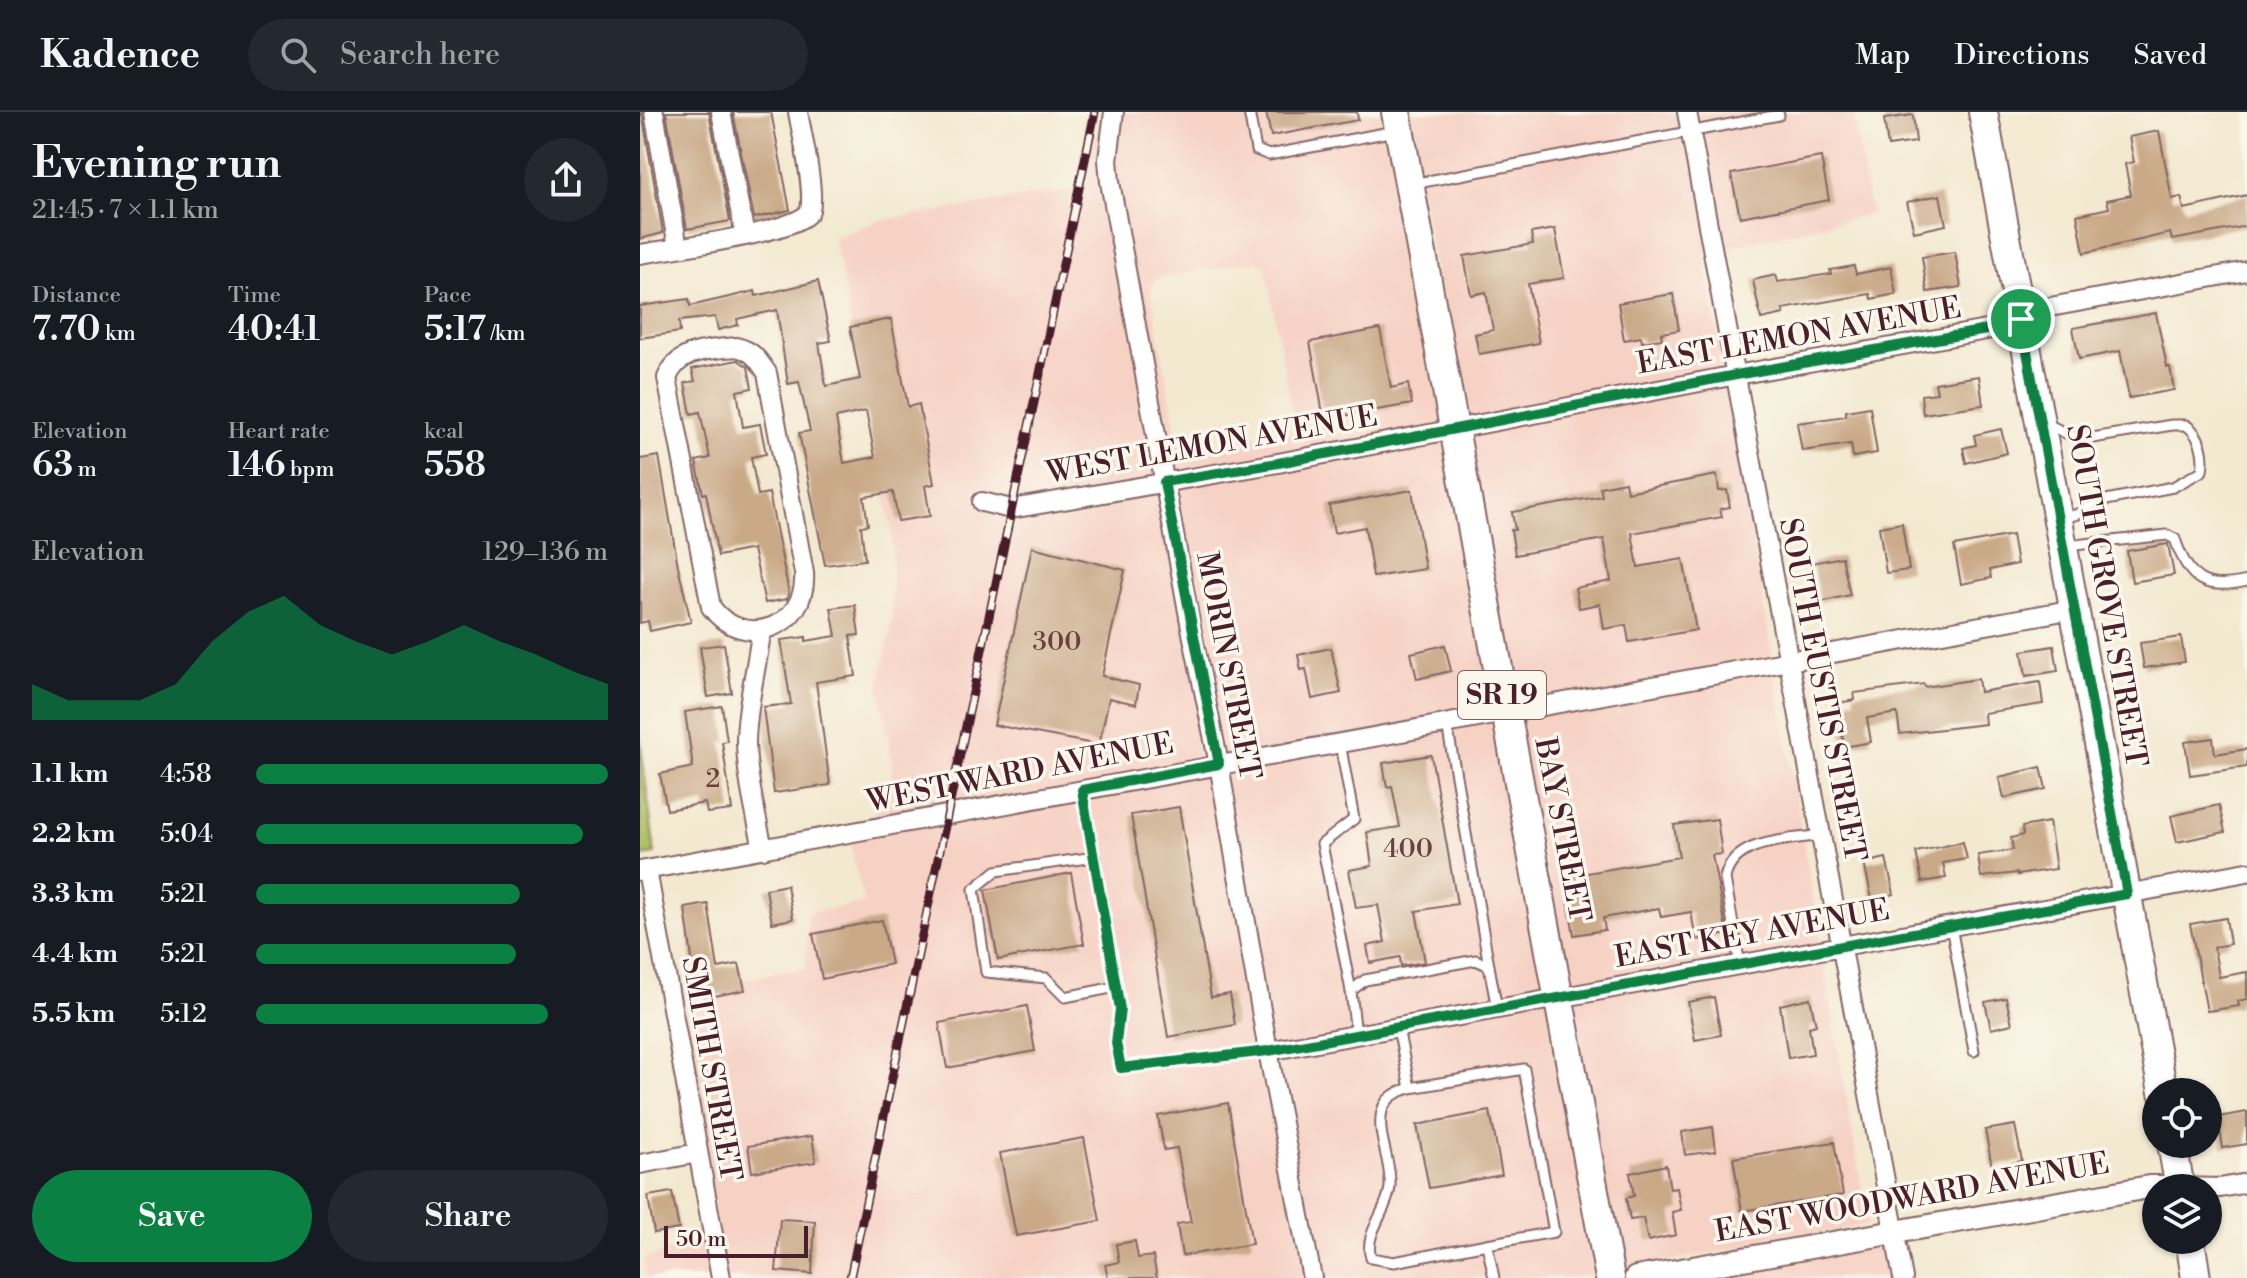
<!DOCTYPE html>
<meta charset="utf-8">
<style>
body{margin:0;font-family:"Libre Bodoni",serif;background:#242831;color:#f1f3f6;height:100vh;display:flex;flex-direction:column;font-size:30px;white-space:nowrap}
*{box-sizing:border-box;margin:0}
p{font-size:26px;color:#9ea1a6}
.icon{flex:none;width:44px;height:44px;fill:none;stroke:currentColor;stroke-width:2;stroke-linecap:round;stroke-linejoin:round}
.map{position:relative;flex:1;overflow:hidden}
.side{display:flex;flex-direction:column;background:#171b24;width:640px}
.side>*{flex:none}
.fabs{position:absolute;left:1502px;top:966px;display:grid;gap:16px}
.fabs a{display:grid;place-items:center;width:80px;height:80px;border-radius:50%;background:#171b24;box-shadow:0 2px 6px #0004;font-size:40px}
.scale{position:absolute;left:24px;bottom:20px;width:144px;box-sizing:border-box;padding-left:8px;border:4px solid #4a1f2b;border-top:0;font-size:22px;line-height:28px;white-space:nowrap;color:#4a1f2b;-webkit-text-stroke:6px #fbf7ec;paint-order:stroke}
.pin{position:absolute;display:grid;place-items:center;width:68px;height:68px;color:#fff;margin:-34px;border:4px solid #fff;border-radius:50%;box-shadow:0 2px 8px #0007}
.round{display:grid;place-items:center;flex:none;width:84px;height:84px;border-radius:42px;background:#242831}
.head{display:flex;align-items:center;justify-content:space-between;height:136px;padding:0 32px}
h1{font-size:44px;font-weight:600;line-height:60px}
.figures{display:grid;grid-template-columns:repeat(3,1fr);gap:12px;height:136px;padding:8px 32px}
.figures div{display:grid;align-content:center}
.figures b{font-size:34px;font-weight:600}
.figures small{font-size:22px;font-weight:400}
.figures p{font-size:22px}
.chart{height:224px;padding:16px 32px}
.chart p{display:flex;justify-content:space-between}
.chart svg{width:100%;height:144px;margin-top:8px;fill:#0b8043;opacity:.7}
.button{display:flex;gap:16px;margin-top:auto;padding:16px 32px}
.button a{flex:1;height:92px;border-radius:48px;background:#0b8043;color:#fff;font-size:32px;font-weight:600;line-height:92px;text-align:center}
.button a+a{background:#242831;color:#f1f3f6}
ul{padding:0 32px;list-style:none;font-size:26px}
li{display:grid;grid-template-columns:128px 96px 1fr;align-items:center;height:60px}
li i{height:20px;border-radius:10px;background:#0b8043}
header{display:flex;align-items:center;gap:48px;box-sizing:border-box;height:112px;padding:0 40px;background:#171b24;border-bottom:2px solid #363941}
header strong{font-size:38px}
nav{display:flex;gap:44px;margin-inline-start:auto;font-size:28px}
.search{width:560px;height:72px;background:#242831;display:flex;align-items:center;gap:20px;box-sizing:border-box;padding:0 28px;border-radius:44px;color:#9ea1a6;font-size:30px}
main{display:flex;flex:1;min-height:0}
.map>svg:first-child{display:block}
.built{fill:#f6d2c5;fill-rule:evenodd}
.green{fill:#aec063;stroke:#7c7047;stroke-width:2}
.building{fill:#c9a987;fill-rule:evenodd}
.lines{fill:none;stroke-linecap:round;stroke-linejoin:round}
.service-casing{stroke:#856665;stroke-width:13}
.minor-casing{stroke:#856665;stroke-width:22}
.tertiary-casing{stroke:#856665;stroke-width:26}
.primary-casing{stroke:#856665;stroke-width:32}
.service{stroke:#fff;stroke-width:9}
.minor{stroke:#fff;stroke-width:18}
.tertiary{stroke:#fff;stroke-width:22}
.primary{stroke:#fff;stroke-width:28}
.rail-casing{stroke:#4a1f2b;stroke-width:9}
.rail{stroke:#fbf7ec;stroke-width:6;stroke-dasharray:18;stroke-linecap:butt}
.route-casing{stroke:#fff;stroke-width:16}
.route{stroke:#0b8043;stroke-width:10}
.labels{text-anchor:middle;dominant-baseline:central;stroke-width:7;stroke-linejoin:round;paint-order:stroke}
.number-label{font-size:26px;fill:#6a4242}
.shield{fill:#fbf7ec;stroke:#7f6065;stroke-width:2}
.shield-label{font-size:28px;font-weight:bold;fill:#4a1f2b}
.street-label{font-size:30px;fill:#4a1f2b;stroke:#fbf7ec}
</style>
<header>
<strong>Kadence</strong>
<div class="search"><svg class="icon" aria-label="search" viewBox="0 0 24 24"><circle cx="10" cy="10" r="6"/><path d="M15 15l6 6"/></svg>Search here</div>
<nav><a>Map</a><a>Directions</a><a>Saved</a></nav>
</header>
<main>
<section class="side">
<div class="head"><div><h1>Evening run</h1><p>21:45 · 7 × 1.1 km</p></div><a class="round"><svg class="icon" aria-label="share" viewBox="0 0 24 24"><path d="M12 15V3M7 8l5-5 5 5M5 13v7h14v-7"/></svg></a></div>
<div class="figures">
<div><p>Distance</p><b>7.70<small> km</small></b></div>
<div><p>Time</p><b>40:41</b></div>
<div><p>Pace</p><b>5:17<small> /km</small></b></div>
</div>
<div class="figures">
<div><p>Elevation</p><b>63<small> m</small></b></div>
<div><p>Heart rate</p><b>146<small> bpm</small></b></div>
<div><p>kcal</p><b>558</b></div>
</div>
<div class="chart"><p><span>Elevation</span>129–136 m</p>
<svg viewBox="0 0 160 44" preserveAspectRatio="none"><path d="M0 44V33L10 38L20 38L30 38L40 33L50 20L60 11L70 6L80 15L90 20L100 24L110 20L120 15L130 20L140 24L150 29L160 33V44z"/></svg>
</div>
<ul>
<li><b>1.1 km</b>4:58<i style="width:100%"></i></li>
<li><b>2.2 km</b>5:04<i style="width:93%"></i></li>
<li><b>3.3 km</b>5:21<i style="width:75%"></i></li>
<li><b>4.4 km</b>5:21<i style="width:74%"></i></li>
<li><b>5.5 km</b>5:12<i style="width:83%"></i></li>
</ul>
<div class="button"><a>Save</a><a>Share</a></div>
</section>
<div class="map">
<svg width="1607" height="1166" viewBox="0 0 1607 1166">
<rect width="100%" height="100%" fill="#fbf7ec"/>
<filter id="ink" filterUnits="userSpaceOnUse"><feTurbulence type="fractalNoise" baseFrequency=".0125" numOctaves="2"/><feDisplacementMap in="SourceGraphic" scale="16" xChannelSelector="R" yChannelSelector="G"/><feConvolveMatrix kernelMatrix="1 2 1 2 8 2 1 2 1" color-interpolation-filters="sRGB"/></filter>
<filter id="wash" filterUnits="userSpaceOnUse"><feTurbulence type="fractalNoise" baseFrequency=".006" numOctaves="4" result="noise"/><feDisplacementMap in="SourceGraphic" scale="32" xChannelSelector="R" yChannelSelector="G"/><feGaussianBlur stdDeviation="1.8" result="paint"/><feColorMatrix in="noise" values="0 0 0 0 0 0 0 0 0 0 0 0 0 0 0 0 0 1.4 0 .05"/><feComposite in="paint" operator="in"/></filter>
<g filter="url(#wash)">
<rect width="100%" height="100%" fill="#f3e9d0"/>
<g class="built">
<path d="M462 0H746L959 1161 932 1166H7L3 1147 78 1124 38 879 166 856 168 801 224 791 206 716 230 705 251 688 252 647 239 574 252 510V419L194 126 237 109 442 76ZM618 149 626 157 655 315 649 320 543 338 538 331 510 174 517 166Z"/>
<path d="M766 0H1213L1231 102 1064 141 1228 1113 979 1158Z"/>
<path d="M1259 1130 1265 1166H1059Z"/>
</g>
<path class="green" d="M0 626 15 742 0 744Z"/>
<g id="blocks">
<g class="building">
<path d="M26 0H69L90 109 47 117Z"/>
<path d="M93 0H131L150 98 114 106Z"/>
<path d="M626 0H717L718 8 631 24Z"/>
<path d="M0 1H2L23 121 0 127Z"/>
<path d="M1273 3 1276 30 1248 34 1244 7Z"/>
<path d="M1519 19 1532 87 1541 85 1544 97 1607 83V114L1532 128 1530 121 1444 141 1437 103 1469 96 1467 88 1491 83 1485 52 1494 50 1489 25Z"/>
<path d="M1181 45 1189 88 1100 105 1091 62Z"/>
<path d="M1300 83 1306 113 1274 120 1267 90Z"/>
<path d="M915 117 924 166 888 172 899 231 839 242 835 222 853 218 846 180 831 183 824 144 893 132 891 121Z"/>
<path d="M1315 140 1321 175 1287 180 1282 145Z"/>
<path d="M1214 154 1216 162 1251 155 1256 182 1231 187 1230 182 1143 197 1144 202 1121 207 1113 168 1136 163 1138 170 1191 162 1190 158Z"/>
<path d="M178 169 191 229 179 231 186 274 220 267 210 215 251 207 268 295 279 292 294 372 285 374 290 404 258 409 253 380 224 385 228 413 221 414 225 448 185 453 159 321 170 319 159 270 148 272 137 198 97 207 98 213 78 218 75 205 39 209 40 220 0 226V194L49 187 50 194 115 179 116 184ZM226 299 235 345 204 351 196 306Z"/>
<path d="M1033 182 1039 218 1021 221 1022 227 1002 230 1001 225 984 228 978 191Z"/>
<path d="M1516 201 1527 255H1530L1534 278 1489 286 1480 239 1439 247 1433 216Z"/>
<path d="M740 217 751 276 768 272 772 292 684 307 670 230Z"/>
<path d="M98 248 108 255 112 276 97 279 103 315 120 312 126 342 111 345 118 383 129 381 149 481 147 487 125 491 113 437 78 444 66 381 63 382 56 349 70 346 60 300 51 302 45 271 55 269 52 257Z"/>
<path d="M1339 264 1343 293 1283 302 1281 283 1297 281 1295 271Z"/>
<path d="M1230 295 1237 341 1213 345 1211 332 1162 339 1157 311 1206 304V299Z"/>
<path d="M1361 317 1367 341 1326 351 1323 336 1336 333 1334 323Z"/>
<path d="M19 344 38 454 51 510 10 519 8 509 0 511V347Z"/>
<path d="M1077 363 1079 379 1087 378 1090 395 1080 397 1082 405 992 421 998 455 1043 447 1056 518 989 530 986 513 964 517 960 492 939 496 935 476 971 469 964 427 875 443 871 418H875L872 400 962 384 960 375 985 370 987 380Z"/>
<path d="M772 378 785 457 733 465 725 415 694 421 689 393Z"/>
<path d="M1262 411 1269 458 1246 461 1239 415Z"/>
<path d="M1372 423 1377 452 1350 458 1351 466 1321 472 1314 434Z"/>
<path d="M1528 432 1534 463 1492 470 1487 439Z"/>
<path d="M392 435 485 458 462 564 499 573 496 592 469 586 459 633 354 613Z"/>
<path d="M1202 445 1210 483 1180 490 1172 451Z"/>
<path d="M215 493 219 523 210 524 216 564 176 570 190 673 134 681 123 595 151 592 141 528 166 525V529L196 524 191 496Z"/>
<path d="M1541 525 1545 550 1504 556 1500 531Z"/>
<path d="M84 532 92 581 68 585 60 535Z"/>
<path d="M805 533 811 559 777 567 771 541Z"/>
<path d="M1414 534 1418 559 1386 564 1382 539Z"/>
<path d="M691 536 701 581 672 587 666 557 661 558 658 543Z"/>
<path d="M1338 567 1340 580 1400 570 1403 592 1344 601 1345 612 1260 622 1257 601 1227 606 1231 630 1204 635 1198 591 1215 588 1214 581 1284 572 1285 575Z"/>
<path d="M82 594 87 629 82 630 92 698 67 701 65 691 27 698 20 662 53 655 45 600Z"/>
<path d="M1573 626 1575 642 1607 637V655L1550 663 1545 630Z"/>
<path d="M791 643 817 792 776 799 785 850 761 854 760 845 730 851 727 834 745 830 738 793 716 796 709 758 732 754 727 720 760 715 752 674 747 675 743 651Z"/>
<path d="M1401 655 1406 677 1364 686 1359 665Z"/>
<path d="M1579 693 1585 720 1537 730 1531 704Z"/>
<path d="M539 695 571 885 590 882 595 913 528 925 491 703Z"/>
<path d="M1077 707 1082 742 1072 743 1087 822 1056 828 1051 800 1021 805 1019 796 963 806 965 818 934 823 924 765 1039 745 1034 713Z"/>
<path d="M1409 710 1416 757 1377 763V761L1341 765 1338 743 1373 738 1371 726 1383 723 1382 715Z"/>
<path d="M1323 730 1327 747 1303 751 1306 766 1282 770 1276 740Z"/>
<path d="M1246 746 1254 782 1232 787 1224 751Z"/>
<path d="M431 761 444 832 358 848 345 778Z"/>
<path d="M147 773 153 807 132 811 126 777Z"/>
<path d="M68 792 78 856 99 852 105 878 64 886 58 853 53 854 45 796Z"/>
<path d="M1586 806 1590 832 1574 835 1579 865 1607 860V887L1598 889 1599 894 1567 899 1550 812Z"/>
<path d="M242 808 251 852 182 867 173 822Z"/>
<path d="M1074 885 1081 923 1055 928 1048 890Z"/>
<path d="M1170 886 1176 913 1169 915 1173 942 1148 946 1140 893Z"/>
<path d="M1366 886 1372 912 1351 917 1345 890Z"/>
<path d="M387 894 395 939 307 956 299 911Z"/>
<path d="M588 991 612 1132 542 1144 537 1112 551 1110 537 1036 524 1038 518 1004Z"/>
<path d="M850 999 862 1063 789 1076 777 1013Z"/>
<path d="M1607 1000V1032L1583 1036 1578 1005Z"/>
<path d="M1375 1013 1382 1049 1352 1055 1345 1018Z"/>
<path d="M1073 1015 1076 1039 1045 1043 1042 1020Z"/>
<path d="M172 1024 176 1050 112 1060 108 1034Z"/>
<path d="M444 1026 460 1109 376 1124 360 1041Z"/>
<path d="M1194 1030 1203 1083 1102 1099 1093 1046Z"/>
<path d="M1026 1053 1030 1077 1037 1076 1041 1098 1032 1100 1036 1123 1008 1129 1003 1106 990 1108 986 1086 994 1084 990 1061Z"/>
<path d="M32 1080 39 1117 14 1121 8 1084Z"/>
<path d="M140 1107 175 1109 172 1162 136 1159Z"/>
<path d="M495 1129 498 1146 513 1144 517 1166H468L465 1153 479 1150 476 1132Z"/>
</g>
</g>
</g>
<g filter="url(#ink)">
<use href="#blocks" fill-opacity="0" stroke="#856665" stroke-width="2"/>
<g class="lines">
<g class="service-casing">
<g id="service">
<path d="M609 0 616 38 629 43 755 19"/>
<path d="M772 72 1139 3"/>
<path d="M1405 311 1440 328 1532 313H1546C1561 323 1565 343 1562 359L1533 375 1456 390 1438 402 1421 407"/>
<path d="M1426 434 1527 423 1535 427C1549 469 1565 479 1607 469"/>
<path d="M807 612 849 854"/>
<path d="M700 631 714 707 682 732 711 879"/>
<path d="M442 678 480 897 476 931 481 956 628 939"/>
<path d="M455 745 356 759 334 777 346 860 406 866 425 885 476 875"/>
<path d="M1311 814 1334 939"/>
<path d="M1100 853 1085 766C1094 726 1148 729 1181 723"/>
<path d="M758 916 770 976 884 957 914 1120 847 1132 854 1166"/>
<path d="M716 923 711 879 725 868 836 848 849 854 857 897"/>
<path d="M770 976C757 980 746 985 742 999 736 1023 752 1050 750 1075 748 1099 723 1122 731 1146L754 1150 847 1132"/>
</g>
</g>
<g class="minor-casing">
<g id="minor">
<path d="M14 0 38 135"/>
<path d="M81 0 105 124"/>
<path d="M474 0 468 48 470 70 551 516 579 652 628 939 672 1166"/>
<path d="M1047 0 1263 1166"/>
<path d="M0 142C26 137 165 120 170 98 175 77 162 23 158 0"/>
<path d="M96 235C113 239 117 246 127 261L164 461C168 516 103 539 71 495L27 266C39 237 67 238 96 235Z"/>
<path d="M342 390 371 397 638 351 1096 263 1352 217 1410 195 1607 159"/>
<path d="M121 520C117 557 106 594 106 632 107 667 116 702 123 737"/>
<path d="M7 758 81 1166"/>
<path d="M0 759 1434 497"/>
<path d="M628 939 1607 760"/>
<path d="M0 1052 58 1041"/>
<path d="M1540 1075 1580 1076 1607 1071"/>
</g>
</g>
<g class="tertiary-casing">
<path id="tertiary" d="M996 1166 1509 1075H1540"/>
</g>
<g class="primary-casing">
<g id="primary">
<path d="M756 0 970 1166"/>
<path d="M1343 0 1523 980"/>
<path d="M1532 1032 1540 1076"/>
<path d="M1550 1128 1556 1166"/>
</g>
</g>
<use href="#service" class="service"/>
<use href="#minor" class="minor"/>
<use href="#tertiary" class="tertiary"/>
<use href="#primary" class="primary"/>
<g class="rail-casing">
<path id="rail" d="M210 1166 455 0"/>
</g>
<use href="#rail" class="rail"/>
</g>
</g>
<g class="lines" filter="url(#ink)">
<g class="route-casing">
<path id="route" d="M1381 207 1487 782 628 939 481 956 476 931 480 897 442 678 579 652 524 370 638 351 1096 263 1352 217Z"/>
</g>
<use href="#route" class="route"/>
</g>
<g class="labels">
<g class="number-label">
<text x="417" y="530">300</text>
<text x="73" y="667">2</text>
<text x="768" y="737">400</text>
</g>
<rect class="shield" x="818" y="559" width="88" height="48" rx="6"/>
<g class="shield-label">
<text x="862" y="583">SR 19</text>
</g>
<g class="street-label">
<text transform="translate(1159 224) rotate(-10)">EAST LEMON AVENUE</text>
<text transform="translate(572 333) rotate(-10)">WEST LEMON AVENUE</text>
<text transform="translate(1466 484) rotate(80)">SOUTH GROVE STREET</text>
<text transform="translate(588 554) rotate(79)">MORIN STREET</text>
<text transform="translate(1182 578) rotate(79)">SOUTH EUSTIS STREET</text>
<text transform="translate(380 661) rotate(-11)">WEST WARD AVENUE</text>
<text transform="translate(922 718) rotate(79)">BAY STREET</text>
<text transform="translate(1112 822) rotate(-10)">EAST KEY AVENUE</text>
<text transform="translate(71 957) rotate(80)">SMITH STREET</text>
<text transform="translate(1272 1086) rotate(-10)">EAST WOODWARD AVENUE</text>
</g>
</g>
</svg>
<div class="fabs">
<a><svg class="icon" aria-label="locate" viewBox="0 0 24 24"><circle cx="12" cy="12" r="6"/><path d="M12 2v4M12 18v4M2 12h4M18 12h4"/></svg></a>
<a><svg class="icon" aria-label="layers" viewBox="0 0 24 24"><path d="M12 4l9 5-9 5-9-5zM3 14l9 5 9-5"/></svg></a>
</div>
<div class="scale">50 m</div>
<div class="pin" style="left:1381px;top:207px;background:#1e9e55"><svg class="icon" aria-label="arrive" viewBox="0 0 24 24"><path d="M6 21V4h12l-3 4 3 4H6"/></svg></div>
</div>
</main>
